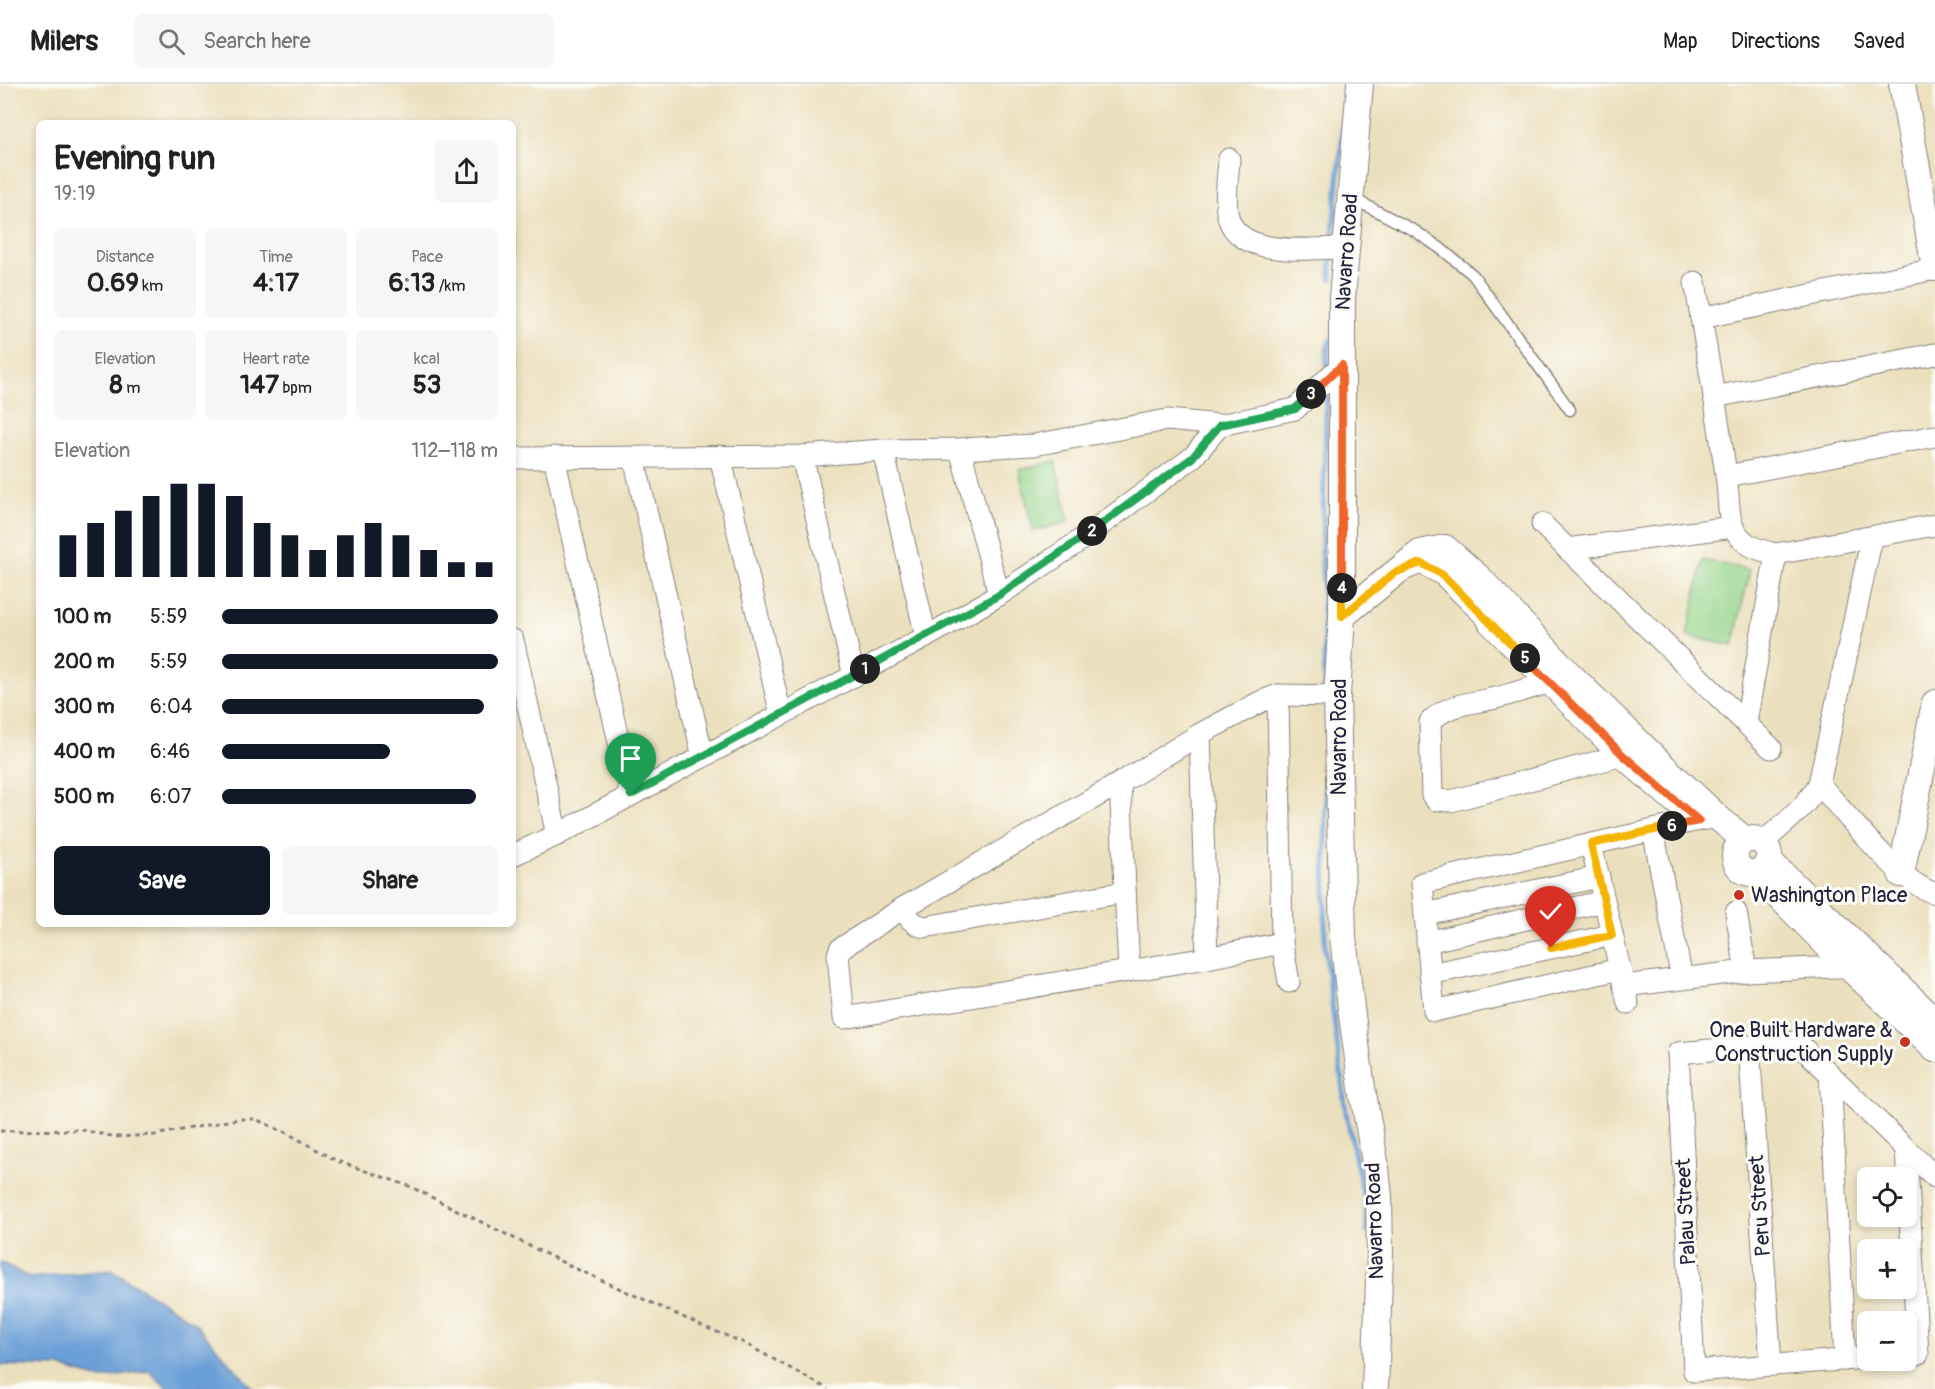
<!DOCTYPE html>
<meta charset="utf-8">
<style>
body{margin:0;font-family:Pangolin,sans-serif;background:#f6f6f6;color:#222;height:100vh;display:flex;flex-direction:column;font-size:22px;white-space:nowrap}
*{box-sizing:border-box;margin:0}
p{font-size:20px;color:#767676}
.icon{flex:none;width:33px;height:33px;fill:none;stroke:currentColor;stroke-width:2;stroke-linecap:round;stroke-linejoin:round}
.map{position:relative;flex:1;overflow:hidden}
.panel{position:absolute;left:36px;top:36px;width:480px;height:807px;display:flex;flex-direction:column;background:#fff;border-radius:9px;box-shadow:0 3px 9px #0003}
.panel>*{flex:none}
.buttons{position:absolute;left:1857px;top:1083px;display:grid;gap:12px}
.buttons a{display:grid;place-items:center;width:60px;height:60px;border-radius:9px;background:#fff;box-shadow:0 3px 9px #0003;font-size:30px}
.pin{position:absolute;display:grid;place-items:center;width:51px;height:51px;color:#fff;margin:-62px -26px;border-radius:50% 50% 50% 0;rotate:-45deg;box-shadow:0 0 6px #0007}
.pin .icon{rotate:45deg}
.km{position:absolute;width:30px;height:30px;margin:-15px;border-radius:50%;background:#222;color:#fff;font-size:16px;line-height:30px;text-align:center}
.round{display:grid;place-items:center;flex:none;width:63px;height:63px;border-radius:9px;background:#f6f6f6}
.headline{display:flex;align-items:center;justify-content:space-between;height:102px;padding:0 18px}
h1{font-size:33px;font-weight:700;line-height:45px}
.metrics{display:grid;grid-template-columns:repeat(3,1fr);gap:9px;height:102px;padding:6px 18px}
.metrics div{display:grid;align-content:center;border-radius:9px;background:#f6f6f6;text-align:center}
.metrics b{font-size:26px;font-weight:700}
.metrics small{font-size:16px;font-weight:400}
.metrics p{font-size:16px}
.chart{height:168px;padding:12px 18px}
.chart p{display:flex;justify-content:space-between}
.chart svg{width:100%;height:108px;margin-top:6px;stroke:#111827;stroke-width:6}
.cta{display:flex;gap:12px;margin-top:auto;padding:12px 18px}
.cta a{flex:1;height:69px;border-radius:9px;background:#111827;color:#fff;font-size:24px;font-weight:700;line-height:69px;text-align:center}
.cta a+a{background:#f6f6f6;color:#222}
ul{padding:0 18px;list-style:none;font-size:20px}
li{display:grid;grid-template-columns:96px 72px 1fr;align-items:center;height:45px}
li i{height:15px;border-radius:8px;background:#111827}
header{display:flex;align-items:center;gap:36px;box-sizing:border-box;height:84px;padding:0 30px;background:#fff;border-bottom:2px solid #e0e0e0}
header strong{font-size:28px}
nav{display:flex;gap:33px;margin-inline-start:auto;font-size:21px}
.search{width:420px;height:54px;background:#f6f6f6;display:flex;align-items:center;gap:15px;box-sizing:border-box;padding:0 21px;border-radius:9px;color:#767676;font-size:22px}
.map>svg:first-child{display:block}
.green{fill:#95d48b;stroke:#5c7b63;stroke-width:1.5}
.water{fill:#6b9fd7;stroke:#466089;stroke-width:1.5}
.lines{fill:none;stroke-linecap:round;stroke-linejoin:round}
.stream{stroke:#6b9fd7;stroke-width:5}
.service-casing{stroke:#86817c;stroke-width:13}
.minor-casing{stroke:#86817c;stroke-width:23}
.tertiary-casing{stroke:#86817c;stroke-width:28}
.path{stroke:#86817c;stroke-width:3;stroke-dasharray:4.5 4.5;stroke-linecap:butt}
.service{stroke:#fff;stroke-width:10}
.minor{stroke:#fff;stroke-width:21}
.tertiary{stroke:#fff;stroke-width:26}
.split-1-casing{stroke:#fff;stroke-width:12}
.split-2-casing{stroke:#fff;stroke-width:12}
.split-3-casing{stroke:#fff;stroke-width:12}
.split-4-casing{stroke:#fff;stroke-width:12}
.split-5-casing{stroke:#fff;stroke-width:12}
.split-6-casing{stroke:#fff;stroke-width:12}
.split-7-casing{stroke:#fff;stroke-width:12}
.split-1{stroke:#22a559;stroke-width:8}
.split-2{stroke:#22a559;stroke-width:8}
.split-3{stroke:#22a559;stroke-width:8}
.split-4{stroke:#f0652b;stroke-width:8}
.split-5{stroke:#f5b400;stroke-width:8}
.split-6{stroke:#f0652b;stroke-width:8}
.split-7{stroke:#f5b400;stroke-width:8}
.poi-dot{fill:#c8321e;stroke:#fdfcf7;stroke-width:2}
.labels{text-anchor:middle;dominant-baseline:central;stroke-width:6;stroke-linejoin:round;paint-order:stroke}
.street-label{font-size:21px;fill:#22223b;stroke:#fdfcf7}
.poi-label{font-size:21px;fill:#22223b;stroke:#fdfcf7;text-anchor:start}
</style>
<header>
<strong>Milers</strong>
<div class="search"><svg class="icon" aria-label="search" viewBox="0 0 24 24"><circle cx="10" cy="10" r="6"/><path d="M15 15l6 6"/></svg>Search here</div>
<nav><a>Map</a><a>Directions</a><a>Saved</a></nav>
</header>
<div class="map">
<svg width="1935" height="1305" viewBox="0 0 1935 1305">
<rect width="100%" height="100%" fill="#fdfcf7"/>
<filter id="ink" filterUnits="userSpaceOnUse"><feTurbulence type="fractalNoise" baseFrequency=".0167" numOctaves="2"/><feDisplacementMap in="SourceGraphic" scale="12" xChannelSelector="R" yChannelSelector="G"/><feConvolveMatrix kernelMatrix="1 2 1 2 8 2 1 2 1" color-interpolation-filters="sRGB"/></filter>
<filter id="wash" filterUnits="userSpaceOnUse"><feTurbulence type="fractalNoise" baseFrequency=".008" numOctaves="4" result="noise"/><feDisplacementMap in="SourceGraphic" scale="24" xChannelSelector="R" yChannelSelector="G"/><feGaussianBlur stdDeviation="1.35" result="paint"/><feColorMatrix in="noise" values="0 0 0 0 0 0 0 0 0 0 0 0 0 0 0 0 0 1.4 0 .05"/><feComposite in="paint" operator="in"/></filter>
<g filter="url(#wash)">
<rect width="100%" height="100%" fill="#ebe0be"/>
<g class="green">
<path d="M1055 377 1069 438 1033 447 1019 386Z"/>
<path d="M1703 476 1750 486 1733 562 1687 552Z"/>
</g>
<path class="water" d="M0 1178 30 1194 112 1186 194 1238 253 1305H168L149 1287 100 1295 59 1283 0 1281Z"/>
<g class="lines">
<g class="stream">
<path d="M1332 159 1345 25"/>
<path d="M1331 195V169"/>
<path d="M1327 288V265L1330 256"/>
<path d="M1325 606 1322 467 1327 303"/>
<path d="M1326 696 1325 865 1346 1029 1366 1124 1367 1148"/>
</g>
</g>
</g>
<g filter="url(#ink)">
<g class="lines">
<g class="service-casing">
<path id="service" d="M1350 113 1415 147 1440 164 1473 191 1570 326"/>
</g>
<g class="minor-casing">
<g id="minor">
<path d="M1229 75C1228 92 1225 111 1227 127 1233 176 1309 164 1345 164"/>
<path d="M1695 198C1706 262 1717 326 1726 391 1729 406 1727 433 1734 445 1744 462 1758 466 1776 470L1935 441"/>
<path d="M1701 234 1935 185"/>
<path d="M1714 313 1935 270"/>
<path d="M960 365 999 511"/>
<path d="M883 366 926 553"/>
<path d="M720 372 781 631"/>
<path d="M802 372 854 592"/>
<path d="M554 373 631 711"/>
<path d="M513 374 802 372 883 366 960 365 1034 361 1167 336 1220 341 1295 325 1342 281"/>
<path d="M634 374 703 673"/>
<path d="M1727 392 1935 352"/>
<path d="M1542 440 1771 664"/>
<path d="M1567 465 1733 443"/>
<path d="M1398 488 1421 479 1443 491 1491 538"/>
<path d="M513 556 557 751"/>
<path d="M1563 593C1543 601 1521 607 1500 613 1476 619 1447 619 1430 638L1432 711 1436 716 1451 717 1623 671"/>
<path d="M1278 611 1282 859 1289 898"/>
<path d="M1746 638 1776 470"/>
<path d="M1200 650 1207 874"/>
<path d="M1120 699 1129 887"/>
<path d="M1819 700C1844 727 1902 802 1935 809"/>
<path d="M1653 746 1682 895"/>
<path d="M1763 758C1784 740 1805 724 1819 700L1872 453"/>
<path d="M1591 760 1628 919"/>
<path d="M513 771 557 751 926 553 999 511 1075 460 1193 373 1220 341"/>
<path d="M903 824C909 834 912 840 924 843L1125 808"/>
<path d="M1736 828 1746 887"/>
<path d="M1425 830 1599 793"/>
<path d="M1427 858 1604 817"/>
<path d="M1282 859 1207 874 844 934 838 871 840 865 903 824 1120 699 1200 650 1262 617 1278 611 1337 612"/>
<path d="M1620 885 1434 927 1422 799 1680 740 1717 733"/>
<path d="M1430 890 1612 851"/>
<path d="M1624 902 1746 887 1859 882"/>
<path d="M1749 962 1771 1281"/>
<path d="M1830 990 1845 1276"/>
<path d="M1906 1065 1918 1270"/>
<path d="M1868 1274 1694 1287 1678 969 1797 958 1935 1093"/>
</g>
</g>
<g class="tertiary-casing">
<g id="tertiary">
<path d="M1360 0 1342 214V532L1337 612 1343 853 1351 924 1362 1004 1376 1084 1379 1113 1380 1169 1375 1305"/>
<path d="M1902 0 1935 184"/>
<path d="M1481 499 1491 538 1623 671 1684 724"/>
<path d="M1342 532 1420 469 1445 464 1479 494 1569 590 1666 685 1717 733 1745 756"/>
<circle cx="1752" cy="772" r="17"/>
<path d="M1769 777 1935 937"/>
<path d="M1756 789 1848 882 1935 965"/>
<path d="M1901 790 1935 619"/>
</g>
</g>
<path class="path" d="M0 1047 82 1046 116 1053 155 1051 238 1035H255L289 1050 337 1077 409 1102 570 1182 707 1244 742 1258 828 1305"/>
<use href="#service" class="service"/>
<use href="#minor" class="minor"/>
<use href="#tertiary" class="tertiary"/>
</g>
</g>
<g class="lines" filter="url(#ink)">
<g class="split-1-casing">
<path id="split-1" d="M631 711 865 585"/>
</g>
<g class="split-2-casing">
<path id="split-2" d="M865 585 999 511 1092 447"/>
</g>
<g class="split-3-casing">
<path id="split-3" d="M1092 447 1192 374 1220 341 1295 325 1311 310"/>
</g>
<g class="split-4-casing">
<path id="split-4" d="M1311 310 1342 281V504"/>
</g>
<g class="split-5-casing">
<path id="split-5" d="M1342 504V532L1394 489 1421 479 1443 491 1525 574"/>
</g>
<g class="split-6-casing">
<path id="split-6" d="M1525 574 1623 671 1699 737 1672 742"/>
</g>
<g class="split-7-casing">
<path id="split-7" d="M1551 864 1612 851 1591 760 1672 742"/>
</g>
<use href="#split-1" class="split-1"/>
<use href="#split-2" class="split-2"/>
<use href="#split-3" class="split-3"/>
<use href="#split-4" class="split-4"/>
<use href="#split-5" class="split-5"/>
<use href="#split-6" class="split-6"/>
<use href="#split-7" class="split-7"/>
</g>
<g class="poi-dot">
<circle cx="1739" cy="811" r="6"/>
<circle cx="1905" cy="958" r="6"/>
</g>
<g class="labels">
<g class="street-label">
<text transform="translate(1347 168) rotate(-86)">Navarro Road</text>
<text transform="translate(1339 653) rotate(-90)">Navarro Road</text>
<text transform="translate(1760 1122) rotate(-94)">Peru Street</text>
<text transform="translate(1686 1128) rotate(-93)">Palau Street</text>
<text transform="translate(1375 1137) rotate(-92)">Navarro Road</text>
</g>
<g class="poi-label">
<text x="1751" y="811">Washington Place</text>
<text x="1893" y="946" text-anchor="end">One Built Hardware &amp;<tspan x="1893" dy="24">Construction Supply</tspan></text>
</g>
</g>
</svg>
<div class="buttons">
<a><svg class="icon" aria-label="locate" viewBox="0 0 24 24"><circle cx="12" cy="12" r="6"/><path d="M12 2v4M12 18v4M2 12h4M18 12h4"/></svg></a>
<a>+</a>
<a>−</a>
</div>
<div class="pin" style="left:631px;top:711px;background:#1e9e55"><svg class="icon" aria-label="arrive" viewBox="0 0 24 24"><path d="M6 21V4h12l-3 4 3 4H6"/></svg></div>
<div class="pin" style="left:1551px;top:864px;background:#d93025"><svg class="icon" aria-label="check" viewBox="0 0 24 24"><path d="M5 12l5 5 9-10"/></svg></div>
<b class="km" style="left:865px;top:585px">1</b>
<b class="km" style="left:1092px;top:447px">2</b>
<b class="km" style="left:1311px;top:310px">3</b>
<b class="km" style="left:1342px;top:504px">4</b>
<b class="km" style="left:1525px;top:574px">5</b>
<b class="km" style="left:1672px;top:742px">6</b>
<section class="panel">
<div class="headline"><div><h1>Evening run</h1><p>19:19</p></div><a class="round"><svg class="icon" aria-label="share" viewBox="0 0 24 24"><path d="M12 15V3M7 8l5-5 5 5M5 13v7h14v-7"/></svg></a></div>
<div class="metrics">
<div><p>Distance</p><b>0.69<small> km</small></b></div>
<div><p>Time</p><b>4:17</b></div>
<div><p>Pace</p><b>6:13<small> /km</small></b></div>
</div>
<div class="metrics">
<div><p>Elevation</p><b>8<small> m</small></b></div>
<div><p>Heart rate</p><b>147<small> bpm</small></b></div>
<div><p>kcal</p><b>53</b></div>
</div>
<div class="chart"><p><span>Elevation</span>112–118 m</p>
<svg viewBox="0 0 160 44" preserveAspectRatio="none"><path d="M5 44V27M15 44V22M25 44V17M35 44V11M45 44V6M55 44V6M65 44V11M75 44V22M85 44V27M95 44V33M105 44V27M115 44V22M125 44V27M135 44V33M145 44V38M155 44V38"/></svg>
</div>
<ul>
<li><b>100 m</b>5:59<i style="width:100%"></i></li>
<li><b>200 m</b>5:59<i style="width:100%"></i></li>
<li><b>300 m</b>6:04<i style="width:95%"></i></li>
<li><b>400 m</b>6:46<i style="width:61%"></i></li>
<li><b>500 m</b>6:07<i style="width:92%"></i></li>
</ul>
<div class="cta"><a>Save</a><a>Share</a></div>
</section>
</div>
